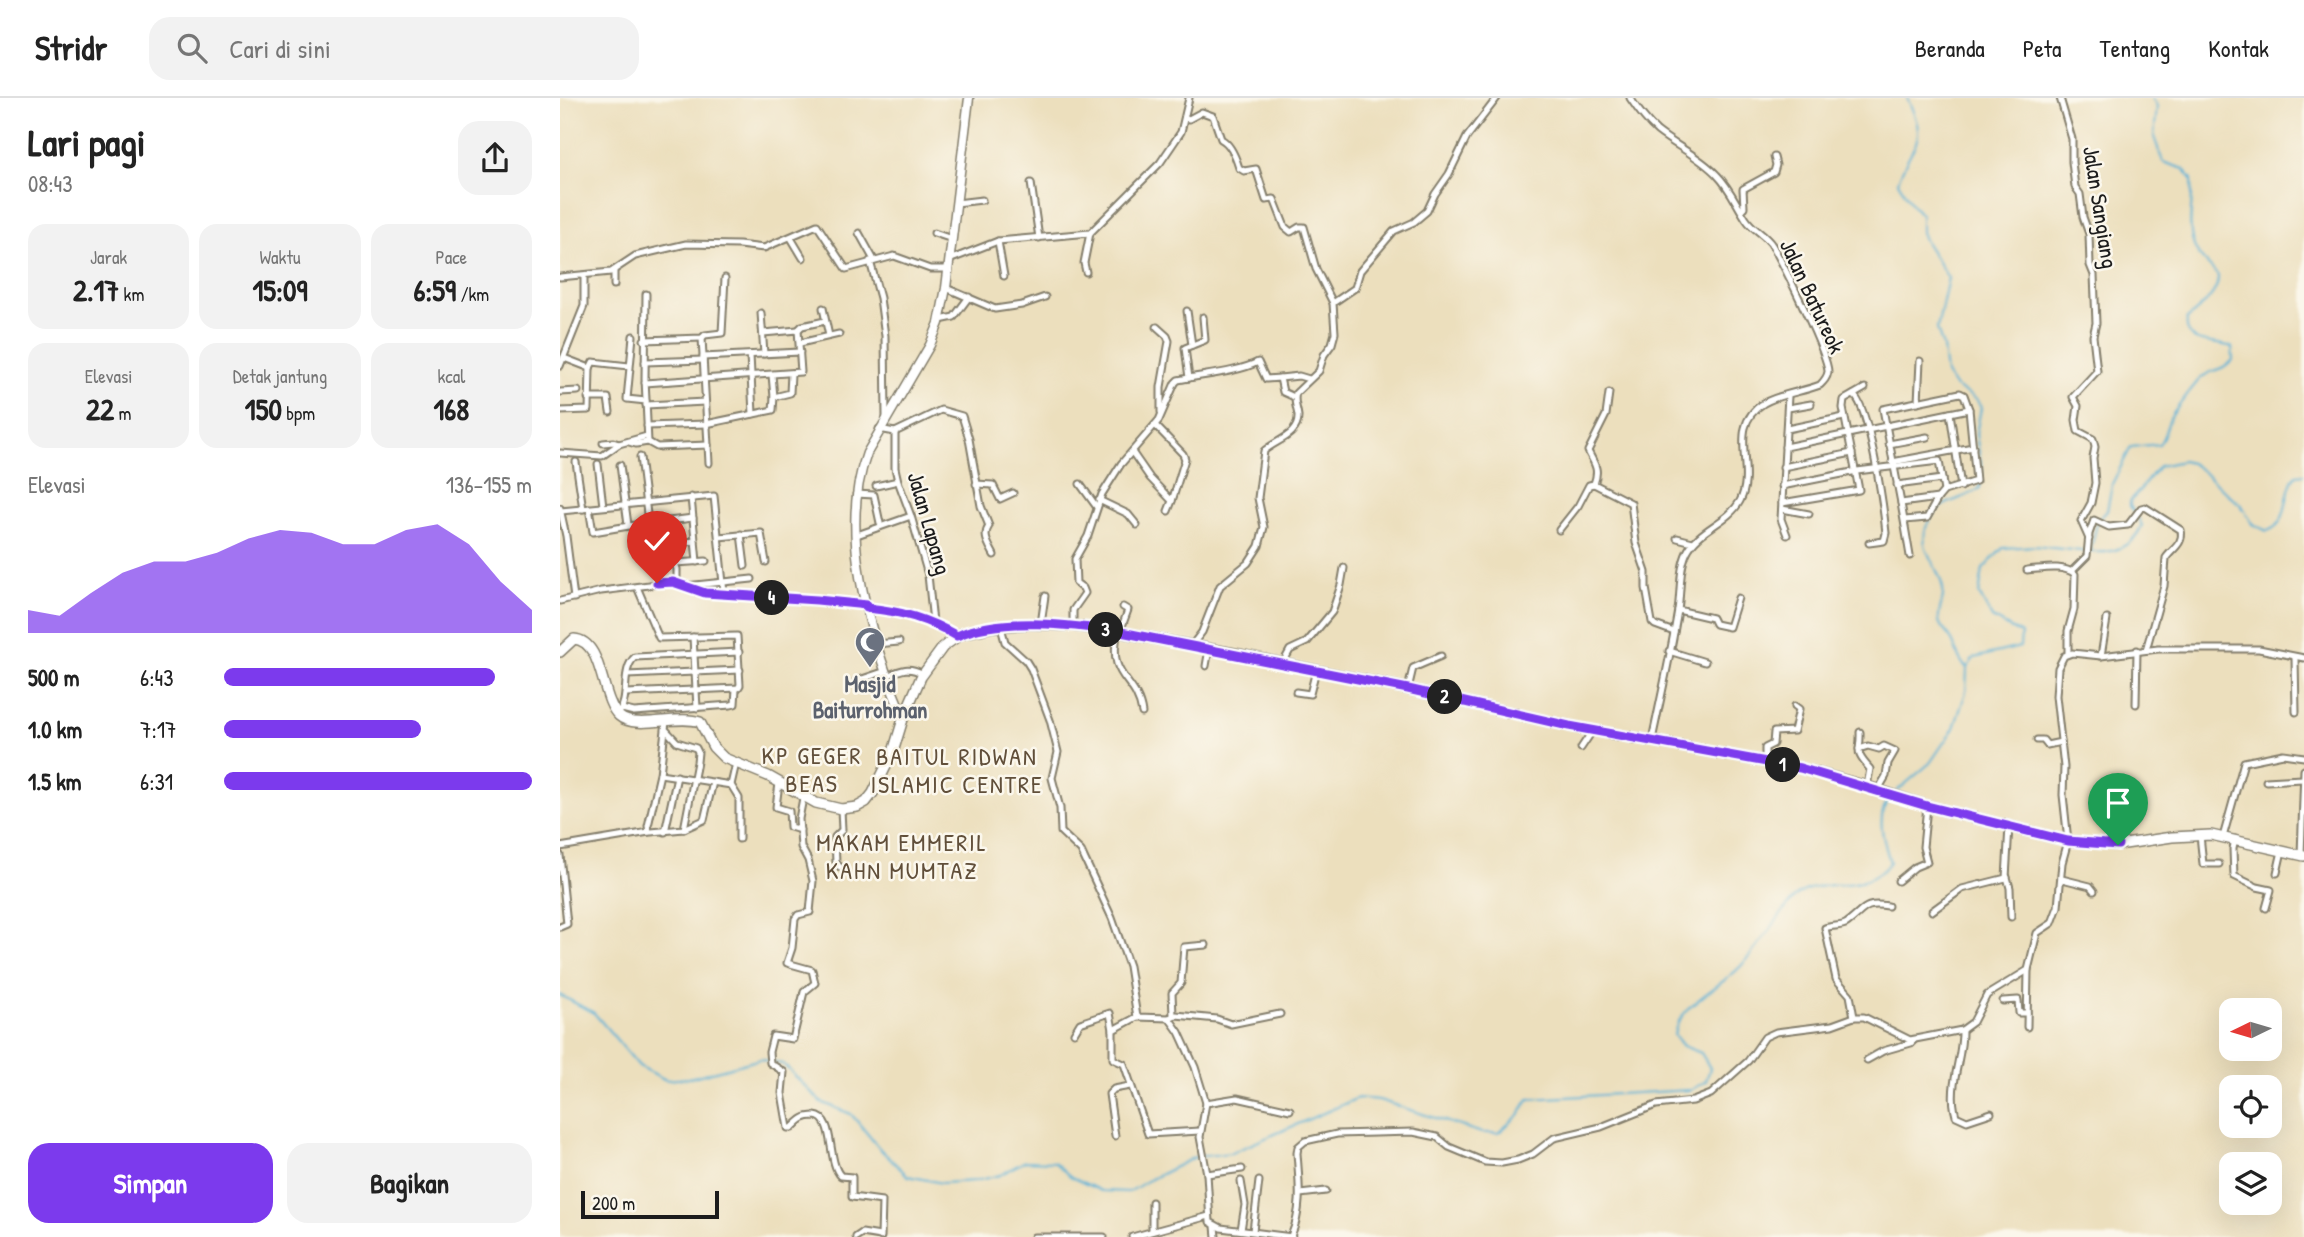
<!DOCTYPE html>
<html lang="id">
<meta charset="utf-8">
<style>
body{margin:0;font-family:"Patrick Hand",sans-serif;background:#f2f2f2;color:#222;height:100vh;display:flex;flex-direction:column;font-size:26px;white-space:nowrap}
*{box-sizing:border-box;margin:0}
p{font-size:23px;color:#767676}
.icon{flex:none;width:38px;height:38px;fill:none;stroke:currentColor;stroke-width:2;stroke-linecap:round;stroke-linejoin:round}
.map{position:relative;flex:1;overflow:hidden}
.sheet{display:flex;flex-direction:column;background:#fff;width:560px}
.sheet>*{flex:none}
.needle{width:46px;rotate:265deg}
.tools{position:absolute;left:1659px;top:900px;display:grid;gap:14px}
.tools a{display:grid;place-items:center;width:63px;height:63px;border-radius:14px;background:#fff;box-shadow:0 7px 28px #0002;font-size:35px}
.scale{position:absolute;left:21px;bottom:18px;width:138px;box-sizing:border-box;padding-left:7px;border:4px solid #1c1c1c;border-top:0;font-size:19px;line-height:24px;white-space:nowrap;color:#1c1c1c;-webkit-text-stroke:5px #fbf7ec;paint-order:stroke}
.pin{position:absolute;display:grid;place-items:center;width:60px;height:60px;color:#fff;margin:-72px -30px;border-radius:50% 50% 50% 0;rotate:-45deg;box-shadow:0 0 7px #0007}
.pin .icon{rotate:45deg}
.km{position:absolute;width:35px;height:35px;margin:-18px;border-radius:50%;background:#222;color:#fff;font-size:19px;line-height:35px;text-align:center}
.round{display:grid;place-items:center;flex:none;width:74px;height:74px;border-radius:21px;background:#f2f2f2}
.headline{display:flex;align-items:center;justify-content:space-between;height:119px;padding:0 28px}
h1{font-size:38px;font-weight:700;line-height:52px}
.stats{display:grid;grid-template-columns:repeat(3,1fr);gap:10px;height:119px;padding:7px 28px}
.stats div{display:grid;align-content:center;border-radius:18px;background:#f2f2f2;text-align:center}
.stats b{font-size:30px;font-weight:700}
.stats small{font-size:19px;font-weight:400}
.stats p{font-size:19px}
.chart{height:196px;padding:14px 28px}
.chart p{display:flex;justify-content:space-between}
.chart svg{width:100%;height:126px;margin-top:7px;fill:#7c3aed;opacity:.7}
.primary-button{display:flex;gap:14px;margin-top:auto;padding:14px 28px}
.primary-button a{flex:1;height:80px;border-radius:21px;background:#7c3aed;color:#fff;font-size:28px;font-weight:700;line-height:80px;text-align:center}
.primary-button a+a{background:#f2f2f2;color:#222}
ul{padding:0 28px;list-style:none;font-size:23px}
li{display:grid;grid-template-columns:112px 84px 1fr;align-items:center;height:52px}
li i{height:18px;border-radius:9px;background:#7c3aed}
header{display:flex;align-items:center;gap:42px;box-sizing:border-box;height:98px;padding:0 35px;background:#fff;border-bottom:2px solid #e0e0e0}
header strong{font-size:33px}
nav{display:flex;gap:38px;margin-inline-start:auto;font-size:24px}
.search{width:490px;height:63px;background:#f2f2f2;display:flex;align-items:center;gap:18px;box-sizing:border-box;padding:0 24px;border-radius:21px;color:#767676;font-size:26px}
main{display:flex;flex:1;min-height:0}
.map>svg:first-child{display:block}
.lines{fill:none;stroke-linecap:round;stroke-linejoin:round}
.stream{stroke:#59b1d6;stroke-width:2}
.street-casing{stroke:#847e6c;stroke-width:9}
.secondary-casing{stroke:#847e6c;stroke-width:11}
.primary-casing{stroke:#847e6c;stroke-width:12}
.street{stroke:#fff;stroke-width:5}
.secondary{stroke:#fff;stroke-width:8}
.primary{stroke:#fff;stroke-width:9}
.route-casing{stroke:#fff;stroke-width:14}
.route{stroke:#7c3aed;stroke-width:9}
.labels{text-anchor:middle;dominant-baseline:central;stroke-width:5;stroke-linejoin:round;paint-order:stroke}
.street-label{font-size:23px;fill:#1c1c1c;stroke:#fbf7ec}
.worship-label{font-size:23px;font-weight:bold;fill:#5b616d;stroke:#fbf7ec}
.neighbourhood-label{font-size:24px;letter-spacing:2px;fill:#614f3a;stroke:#fbf7ec}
</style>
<header>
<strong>Stridr</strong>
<div class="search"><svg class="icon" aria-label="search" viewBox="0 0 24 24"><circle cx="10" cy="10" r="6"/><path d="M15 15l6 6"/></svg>Cari di sini</div>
<nav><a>Beranda</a><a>Peta</a><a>Tentang</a><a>Kontak</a></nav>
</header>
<main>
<section class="sheet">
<div class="headline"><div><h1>Lari pagi</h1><p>08:43</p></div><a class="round"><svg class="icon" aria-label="share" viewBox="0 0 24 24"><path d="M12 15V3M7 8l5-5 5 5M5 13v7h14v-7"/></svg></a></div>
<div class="stats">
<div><p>Jarak</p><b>2.17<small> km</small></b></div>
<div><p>Waktu</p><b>15:09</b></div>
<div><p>Pace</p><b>6:59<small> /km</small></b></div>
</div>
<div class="stats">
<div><p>Elevasi</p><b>22<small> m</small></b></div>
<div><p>Detak jantung</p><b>150<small> bpm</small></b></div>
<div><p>kcal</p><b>168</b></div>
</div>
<div class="chart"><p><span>Elevasi</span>136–155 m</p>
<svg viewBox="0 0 160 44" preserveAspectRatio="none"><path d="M0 44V36L10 38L20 30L30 23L40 19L50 19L60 16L70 11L80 8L90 9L100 13L110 13L120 8L130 6L140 13L150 26L160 36V44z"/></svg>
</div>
<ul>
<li><b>500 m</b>6:43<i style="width:88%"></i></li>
<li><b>1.0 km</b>7:17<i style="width:64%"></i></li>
<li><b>1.5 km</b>6:31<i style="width:100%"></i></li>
</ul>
<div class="primary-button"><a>Simpan</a><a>Bagikan</a></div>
</section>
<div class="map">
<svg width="1744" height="1139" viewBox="0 0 1744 1139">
<rect width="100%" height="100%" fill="#fbf7ec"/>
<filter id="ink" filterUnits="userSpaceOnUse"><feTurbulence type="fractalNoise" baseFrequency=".0143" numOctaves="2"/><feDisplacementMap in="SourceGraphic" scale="14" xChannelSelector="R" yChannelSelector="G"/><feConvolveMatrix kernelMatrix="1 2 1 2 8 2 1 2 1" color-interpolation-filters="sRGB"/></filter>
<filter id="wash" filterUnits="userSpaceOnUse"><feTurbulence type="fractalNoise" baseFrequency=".00686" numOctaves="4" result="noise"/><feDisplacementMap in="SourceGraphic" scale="28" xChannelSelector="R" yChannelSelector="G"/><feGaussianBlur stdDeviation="1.57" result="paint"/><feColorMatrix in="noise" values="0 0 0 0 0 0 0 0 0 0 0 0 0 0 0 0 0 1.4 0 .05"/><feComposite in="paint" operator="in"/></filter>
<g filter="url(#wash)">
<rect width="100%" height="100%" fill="#ecdfbd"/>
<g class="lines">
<g class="stream">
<path d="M1347 0C1371 48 1350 43 1338 84L1353 108 1361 117V134L1364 142 1388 180 1377 231 1383 249 1386 276 1394 288 1417 302 1421 310 1416 336 1422 373 1420 390C1404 403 1381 401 1370 421 1353 450 1379 464 1383 491 1385 503 1377 512 1379 523 1381 531 1387 534 1391 541 1397 550 1397 562 1406 569"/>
<path d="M1531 454C1553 456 1573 449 1582 427L1570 408V404L1599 368 1622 363 1631 365 1641 372 1681 407 1693 426 1707 433C1732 425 1722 394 1736 377L1744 376"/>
<path d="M1337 693 1370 665 1394 630 1406 594 1407 570 1414 560 1460 549 1461 536 1432 520 1419 496 1423 471 1443 450 1475 448 1530 454 1538 422 1547 413 1552 386 1571 349 1599 346C1606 338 1605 330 1610 321 1612 316 1635 286 1640 281 1650 271 1664 273 1673 262L1672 249C1654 242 1623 250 1627 221 1640 210 1659 196 1658 178 1651 168 1638 160 1634 148 1626 126 1634 103 1632 81L1624 71 1603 64 1594 39 1597 8 1592 0"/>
<path d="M0 897 34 915 79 968 106 982 129 980 201 961 208 963"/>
<path d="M213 964 223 966 261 1004 291 1016 320 1051 348 1078 382 1085 415 1083 440 1077 465 1063 494 1064 511 1079 541 1093 569 1094 587 1083 635 1059 671 1055 798 1000 819 1002 922 1035H938L959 1017 969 1001 1131 992 1146 983 1150 970 1141 955 1123 948 1114 937C1118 907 1160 890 1180 869 1196 852 1209 832 1223 814 1227 809 1232 801 1237 797 1268 777 1304 799 1330 764 1324 744 1314 716 1331 699"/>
</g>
</g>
</g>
<g filter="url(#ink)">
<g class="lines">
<g class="street-casing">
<g id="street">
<path d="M1070 0C1078 12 1086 23 1097 33 1117 49 1139 58 1157 77 1170 90 1176 106 1186 121 1193 132 1205 136 1212 147 1222 164 1269 258 1268 274 1267 280 1264 283 1260 287 1242 294 1220 296 1204 305 1165 329 1197 371 1180 403 1168 425 1138 431 1127 454 1119 471 1121 493 1118 512 1111 555 1101 599 1092 642"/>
<path d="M1500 0 1512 41V64L1515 89 1520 96 1523 119 1529 136 1530 167 1534 177 1536 225 1533 238 1537 273 1513 299 1518 308 1516 322 1518 333 1533 341 1535 349 1533 360 1535 385 1531 405 1521 423 1529 441"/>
<path d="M625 20 629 21 642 14 653 18 661 41C671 46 676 60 679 70L684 73 696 71 706 102 714 101 725 129 731 134 739 129H744L756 171 773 205"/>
<path d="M471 85 479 140"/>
<path d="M396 105 422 102"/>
<path d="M1181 112 1184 109 1183 91 1214 74 1216 67 1214 59"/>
<path d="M299 135 314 162"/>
<path d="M374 135 392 141"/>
<path d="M231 140 243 160"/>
<path d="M438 143 444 178"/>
<path d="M389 162 438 143 530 135 600 65 621 34 629 0"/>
<path d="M310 163 320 200 325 238 326 319"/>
<path d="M526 174 524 165 530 135"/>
<path d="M0 179 51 174 75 158 126 146 179 147 204 150 257 127 286 171 334 158 370 171H388"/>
<path d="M54 187V173"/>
<path d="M386 190 435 211 462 207 485 199"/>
<path d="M86 196 85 281 88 344"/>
<path d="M263 210 269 238"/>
<path d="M627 213 632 247"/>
<path d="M201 215 204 256"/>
<path d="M380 222 394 219 409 199"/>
<path d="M597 229 607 238 609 243 601 289V314"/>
<path d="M238 232 242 228 265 223"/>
<path d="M73 238 67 301 86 303"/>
<path d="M142 240 149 365"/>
<path d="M84 242 142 240 145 237 162 235 165 180"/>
<path d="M240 245 279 236"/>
<path d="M190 257 193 316"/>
<path d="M143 259 240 254"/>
<path d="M4 260 30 270"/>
<path d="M85 264 143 262"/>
<path d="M0 268 24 208V178"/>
<path d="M30 270 33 264 69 268"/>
<path d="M212 277 214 299"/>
<path d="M629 280 625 250 645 242 643 219"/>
<path d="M720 280 739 278 749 281"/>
<path d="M85 285 241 274 238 232 203 235"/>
<path d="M0 294 18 293"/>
<path d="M1049 295 1046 317 1028 353C1034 366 1040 370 1034 386L1071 405 1076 445 1086 474V490L1092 524 1095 527 1114 534"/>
<path d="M1400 295 1404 297 1409 311 1416 383 1384 393 1378 400 1341 405 1323 311Z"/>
<path d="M1293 297C1309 304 1324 414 1326 435L1324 443 1309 445"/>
<path d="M28 300H48L50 314"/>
<path d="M1358 304 1360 263"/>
<path d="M86 307 145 304"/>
<path d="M1228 310 1251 306"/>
<path d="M0 313 29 312 30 270"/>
<path d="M1390 315 1401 389"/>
<path d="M595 327 623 356 625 361 612 403 608 413"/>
<path d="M87 328 146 326 213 312 214 299 230 295 231 276"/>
<path d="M319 331 335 334 381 312 402 318 409 341 421 408 429 428C422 438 429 447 434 457"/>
<path d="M1227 331 1284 319"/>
<path d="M335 334V370L338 383 351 418 368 477 373 524"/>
<path d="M69 344 76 346 88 344 97 349 148 347"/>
<path d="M43 345 53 344 59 346"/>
<path d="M1329 346 1367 339"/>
<path d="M1225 349 1409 311"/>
<path d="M572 354 590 380 612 403"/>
<path d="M0 355 42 358 59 346 87 338"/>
<path d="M80 359 88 424"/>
<path d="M16 364 23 411"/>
<path d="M1332 364 1413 349"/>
<path d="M38 366 43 408"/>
<path d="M60 367 68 427"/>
<path d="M1223 369 1292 355"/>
<path d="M416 386 433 387 440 401 453 395"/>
<path d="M520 386 536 408"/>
<path d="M1337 387 1382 381"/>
<path d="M316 388 338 383"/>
<path d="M1222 388 1297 373 1379 363 1384 393"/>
<path d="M296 396 314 397 320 425"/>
<path d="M131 399 137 464"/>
<path d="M539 402 568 416 577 427"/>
<path d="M1222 405 1299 392 1283 310 1284 302 1305 290"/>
<path d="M1341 405 1350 458"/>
<path d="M0 410 6 438 14 500"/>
<path d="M29 410 33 434 99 423 117 471V485"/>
<path d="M1222 411 1249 416"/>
<path d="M1 413 154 398 164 495"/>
<path d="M1345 422 1367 420 1378 400"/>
<path d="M100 424 133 420"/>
<path d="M999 432 1018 408 1029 387 1034 386"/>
<path d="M181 436 185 468"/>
<path d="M297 437 351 418"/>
<path d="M1227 437 1221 421 1228 298"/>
<path d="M159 439 201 435 206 464"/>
<path d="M1117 440 1133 444"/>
<path d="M108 446 135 443"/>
<path d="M115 465 146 463"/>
<path d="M1467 472C1483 471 1502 466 1515 476L1514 511 1508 533V555"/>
<path d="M1512 473 1527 458 1529 436 1534 422 1549 429 1568 427 1581 410 1585 409 1621 432C1624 446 1612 451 1606 460L1604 488 1586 552"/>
<path d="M126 488 192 481"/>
<path d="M0 503 41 493 113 484 145 495 307 507"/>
<path d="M307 510C341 513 368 521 397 538"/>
<path d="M1118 512 1152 520 1155 526 1169 529 1178 500"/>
<path d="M481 526 485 498"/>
<path d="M513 528V512L525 495 523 490 516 485 515 461 528 438 542 396 561 366 599 322 615 285 618 282C641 277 679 274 698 264L706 281 720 280 723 294 734 299"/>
<path d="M441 529 445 544 466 563 471 571 490 622 498 654 492 680 500 710 501 734 521 753 552 820 569 868 577 919 609 920 619 934 635 969 646 1005 640 1039 647 1076 650 1124 661 1130 732 1139"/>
<path d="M558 534C546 581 577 579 582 615"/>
<path d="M560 534 568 512 563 509"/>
<path d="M133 539 137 610"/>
<path d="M316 546 339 544"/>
<path d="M632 547 642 534 660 488 688 465 699 448 704 429 698 400 704 353C716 342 739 338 738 318 737 309 733 303 736 295L759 273 764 257 772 246 775 235 773 205 795 190 800 173 834 133 854 124 867 113 875 96 889 76 907 39 937 0"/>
<path d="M1109 553 1145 564"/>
<path d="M1541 558 1547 521"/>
<path d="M1735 560 1736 614"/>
<path d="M723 565 730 552 747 544 772 514 781 487 784 470"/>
<path d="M646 568 649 551"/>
<path d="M67 577 180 572"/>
<path d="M327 578C342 571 349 568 363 576"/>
<path d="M296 583 326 573"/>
<path d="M848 591 853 570 881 558"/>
<path d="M736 594 750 596 756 572"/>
<path d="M66 595 178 590 180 587 177 538 99 540 77 489"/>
<path d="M1576 606 1577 552"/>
<path d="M62 611 74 614 171 607 175 606 176 591"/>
<path d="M58 617C71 599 60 572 75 559L179 554"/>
<path d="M105 631 117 644 136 650 138 654 137 664 124 731 91 734H89L88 728 100 676 106 623"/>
<path d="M1300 634C1301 655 1293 652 1310 671L1307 688"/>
<path d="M1477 642H1483L1487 647 1501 644"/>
<path d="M1021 650 1033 632"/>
<path d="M1299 651 1308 648 1319 651 1324 648 1335 653 1328 665 1326 678 1318 692"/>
<path d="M1205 664V650L1213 646 1214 634 1234 633 1239 611 1235 608"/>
<path d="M176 665 171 687 179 700V741"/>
<path d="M100 676 171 687"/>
<path d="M1706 683 1743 681"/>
<path d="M219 685 216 709 229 713 230 729 240 732"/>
<path d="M243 700 239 721 241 749 248 762 253 783 250 814 238 817 235 821 232 850 227 865 252 872 255 885 244 894 233 941 213 938 209 954 210 965 224 974 222 995 228 1030H232C240 1022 243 1018 255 1018 275 1019 267 1065 281 1078L292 1079V1099L322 1103 321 1139"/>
<path d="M124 731 144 722 153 684"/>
<path d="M105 734 117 678"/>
<path d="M1640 737 1643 766H1659"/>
<path d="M1663 739 1684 664 1723 656 1744 659"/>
<path d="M1675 741 1673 751 1674 778 1697 789 1711 792 1706 810"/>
<path d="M0 749 89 734"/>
<path d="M0 757 7 826 0 829"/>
<path d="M1741 757 1744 672"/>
<path d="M280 769 276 765 275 739 282 732 281 711"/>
<path d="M1717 775 1722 753"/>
<path d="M1447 779 1450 790 1451 819"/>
<path d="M1502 781 1530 788 1534 793"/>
<path d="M1338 783 1355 769 1367 764 1363 749 1367 708"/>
<path d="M1372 813 1402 791 1446 780 1449 728"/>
<path d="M1443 903 1458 902 1459 915H1467"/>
<path d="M613 917 612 895 621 885 624 849 646 847"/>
<path d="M577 919 553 932V961L564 966 588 1036 640 1033"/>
<path d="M1294 919 1290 897 1276 881 1265 830C1272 827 1282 829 1287 825 1305 812 1303 804 1328 808"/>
<path d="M609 920 616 917 657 921 671 926 720 916"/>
<path d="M1467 929 1468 872"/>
<path d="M1402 932C1403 961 1387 988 1396 1018L1407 1023 1431 1015"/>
<path d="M514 935 520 925 550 915 553 932"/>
<path d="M1307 962 1323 953 1351 945 1354 942"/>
<path d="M646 1005 677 1000 730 1012"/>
<path d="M555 1038 549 996 554 991 570 988"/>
<path d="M647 1076 682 1071"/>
<path d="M740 1096 766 1093"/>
<path d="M655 1128 656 1139"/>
<path d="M681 1132 685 1107 681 1083"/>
<path d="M592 1133V1104"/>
<path d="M693 1133 699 1083"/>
<path d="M731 1138C743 1111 739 1084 737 1055L738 1049 745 1043 777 1036 853 1034 877 1039 889 1049 925 1064 942 1065 958 1062 973 1056 994 1040 1041 1029 1096 1007 1133 1003 1151 996 1188 963 1205 939 1216 934 1272 927 1294 919H1304L1350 942 1402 932 1413 924 1427 897 1468 872 1477 835 1492 825 1498 809 1502 765 1508 743 1503 697 1504 669 1496 598 1498 570 1504 558 1512 555 1541 558 1598 551H1699L1744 560"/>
<path d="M296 1139 302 1135 320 1138"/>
<path d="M474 1139H544"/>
<path d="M572 1139 649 1118"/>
</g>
</g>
<g class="secondary-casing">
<path id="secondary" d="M344 618C336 605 332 591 327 578 303 510 281 425 307 355L370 247 379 225 386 190 409 0"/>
</g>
<g class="primary-casing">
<path id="primary" d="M0 554 14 541C44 543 40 601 59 618 76 633 118 616 140 624L153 649 164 660 208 678 256 705 281 711 297 709 306 704 313 695 333 654 344 618 361 579 383 549 401 536 433 529 469 526 513 528 558 534 674 555 848 591 1009 628 1240 670 1307 688 1367 708 1508 743 1558 747 1612 739 1651 737 1744 758"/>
</g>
<use href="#street" class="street"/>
<use href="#secondary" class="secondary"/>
<use href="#primary" class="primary"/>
</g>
</g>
<g class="lines" filter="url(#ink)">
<g class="route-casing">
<path id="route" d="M97 485 113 484 145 495 257 502 307 507V510C341 513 368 521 397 538 441 518 514 527 561 534L848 591 1009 628 1240 670 1367 708 1508 743 1558 747"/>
</g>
<use href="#route" class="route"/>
</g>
<defs>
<g id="mosque-pin" transform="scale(1.575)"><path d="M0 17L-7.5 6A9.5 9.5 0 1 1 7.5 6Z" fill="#6b7280" stroke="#fbf7ec"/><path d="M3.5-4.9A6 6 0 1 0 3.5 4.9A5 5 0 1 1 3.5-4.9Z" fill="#fff"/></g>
</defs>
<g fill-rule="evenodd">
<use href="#mosque-pin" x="310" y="544"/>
</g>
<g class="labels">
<g class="street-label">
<text transform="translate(1541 109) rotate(81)">Jalan Sangiang</text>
<text transform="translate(1253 198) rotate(65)">Jalan Batureok</text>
<text transform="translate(370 425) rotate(74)">Jalan Lapang</text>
</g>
<g class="worship-label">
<text x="310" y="585">Masjid<tspan x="310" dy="26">Baiturrohman</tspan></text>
</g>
<g class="neighbourhood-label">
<text x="252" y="657">KP GEGER<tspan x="252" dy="28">BEAS</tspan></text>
<text x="397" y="658">BAITUL RIDWAN<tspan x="397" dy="28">ISLAMIC CENTRE</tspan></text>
<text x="342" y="744">MAKAM EMMERIL<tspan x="342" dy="28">KAHN MUMTAZ</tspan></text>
</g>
</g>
</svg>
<div class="tools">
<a><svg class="needle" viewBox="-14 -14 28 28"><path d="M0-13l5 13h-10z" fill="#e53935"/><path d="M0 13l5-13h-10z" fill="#767676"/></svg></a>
<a><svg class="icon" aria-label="locate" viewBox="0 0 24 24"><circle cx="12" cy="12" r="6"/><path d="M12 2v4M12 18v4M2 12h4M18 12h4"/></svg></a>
<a><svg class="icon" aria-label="layers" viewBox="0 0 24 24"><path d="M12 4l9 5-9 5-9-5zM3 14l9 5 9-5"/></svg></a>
</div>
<div class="scale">200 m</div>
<div class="pin" style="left:1558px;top:747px;background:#1e9e55"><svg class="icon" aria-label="arrive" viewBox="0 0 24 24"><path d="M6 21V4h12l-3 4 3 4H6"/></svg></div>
<div class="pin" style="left:97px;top:485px;background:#d93025"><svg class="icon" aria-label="check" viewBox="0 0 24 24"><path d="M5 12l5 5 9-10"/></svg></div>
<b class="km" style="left:1223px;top:667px">1</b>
<b class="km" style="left:885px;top:599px">2</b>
<b class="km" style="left:546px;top:532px">3</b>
<b class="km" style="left:212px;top:500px">4</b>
</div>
</main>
